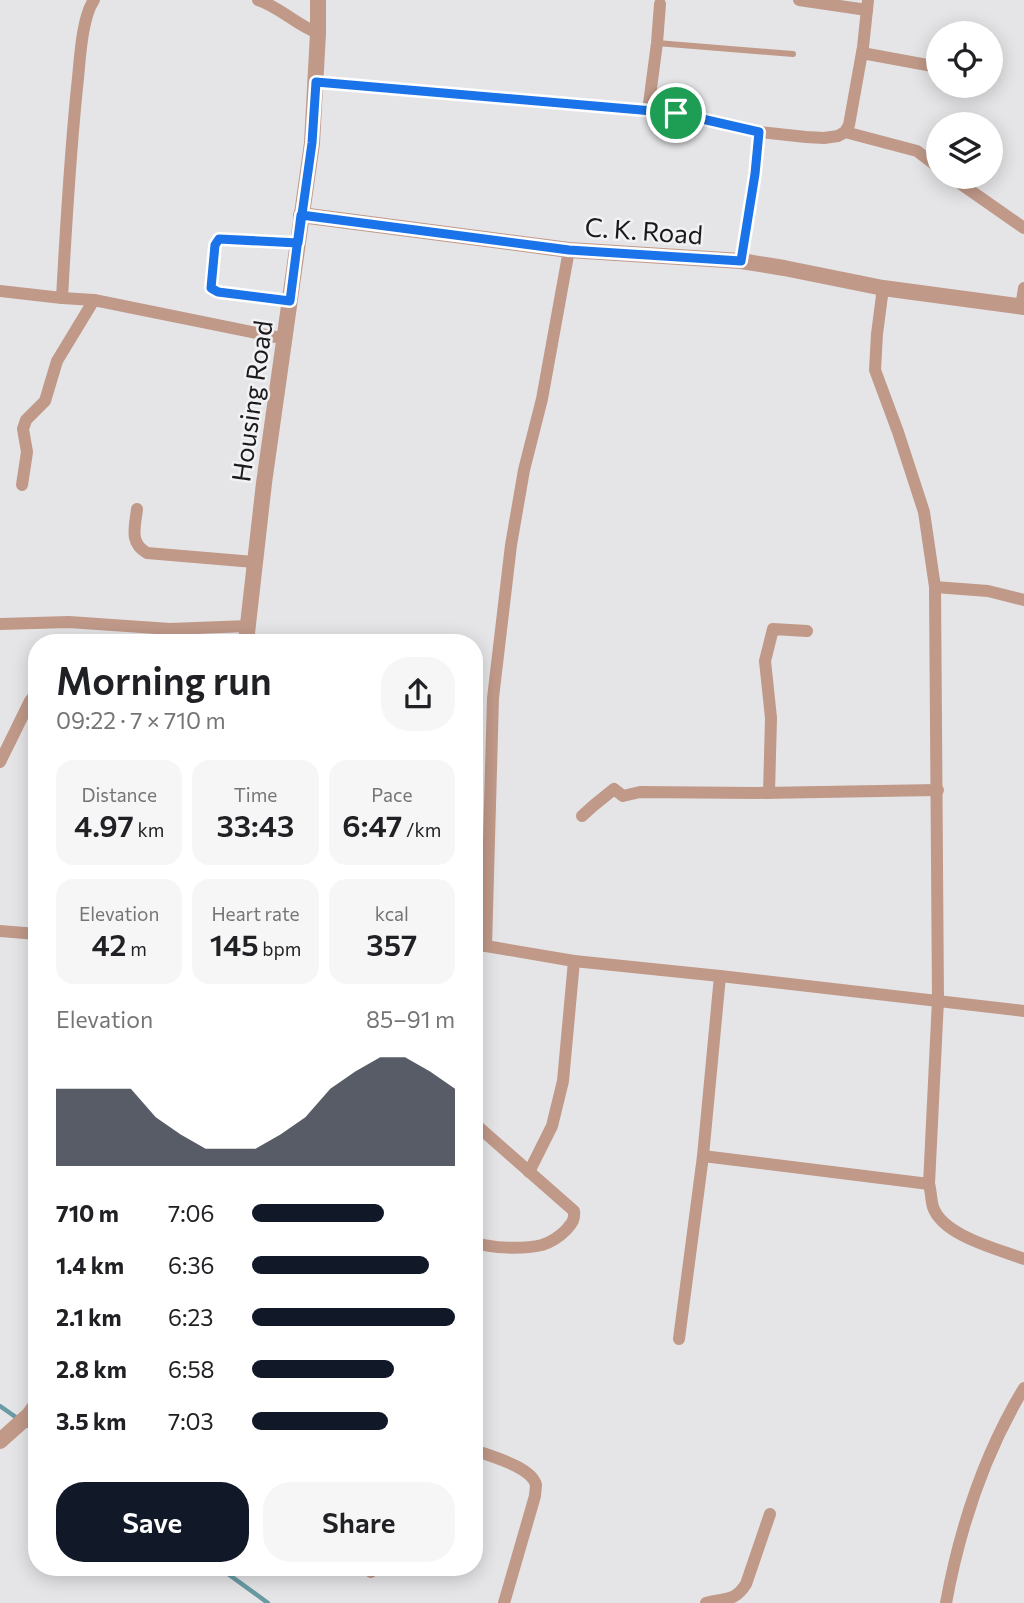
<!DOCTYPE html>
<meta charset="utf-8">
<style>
body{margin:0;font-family:Commissioner,sans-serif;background:#f6f6f6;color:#202124;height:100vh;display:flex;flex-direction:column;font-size:26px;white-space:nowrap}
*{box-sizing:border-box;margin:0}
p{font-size:23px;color:#757577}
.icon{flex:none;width:38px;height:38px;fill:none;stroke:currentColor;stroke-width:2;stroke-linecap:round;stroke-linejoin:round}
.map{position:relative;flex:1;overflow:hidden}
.details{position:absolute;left:28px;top:634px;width:455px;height:942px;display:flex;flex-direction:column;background:#fff;border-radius:28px;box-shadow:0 4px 18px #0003}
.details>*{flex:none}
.controls{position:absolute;left:926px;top:21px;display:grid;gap:14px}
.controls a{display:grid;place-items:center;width:77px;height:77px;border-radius:50%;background:#fff;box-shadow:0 4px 18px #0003;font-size:35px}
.pin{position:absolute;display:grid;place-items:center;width:60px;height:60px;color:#fff;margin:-30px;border:4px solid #fff;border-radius:50%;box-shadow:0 2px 7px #0007}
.round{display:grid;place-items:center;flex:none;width:74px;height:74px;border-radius:28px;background:#f6f6f6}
.summary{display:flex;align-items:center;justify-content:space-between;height:119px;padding:0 28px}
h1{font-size:38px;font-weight:600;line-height:52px}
.stats{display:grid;grid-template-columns:repeat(3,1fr);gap:10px;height:119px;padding:7px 28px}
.stats div{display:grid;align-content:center;border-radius:18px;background:#f6f6f6;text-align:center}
.stats b{font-size:30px;font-weight:600}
.stats small{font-size:19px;font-weight:400}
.stats p{font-size:19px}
.chart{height:196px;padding:14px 28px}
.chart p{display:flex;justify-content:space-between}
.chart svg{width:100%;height:126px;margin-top:7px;fill:#111827;opacity:.7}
.cta{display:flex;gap:14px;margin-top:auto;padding:14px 28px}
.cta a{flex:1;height:80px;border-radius:28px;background:#111827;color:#fff;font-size:28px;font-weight:600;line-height:80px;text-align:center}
.cta a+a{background:#f6f6f6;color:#202124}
ul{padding:0 28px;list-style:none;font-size:23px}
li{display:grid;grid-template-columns:112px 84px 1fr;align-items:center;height:52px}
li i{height:18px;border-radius:9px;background:#111827}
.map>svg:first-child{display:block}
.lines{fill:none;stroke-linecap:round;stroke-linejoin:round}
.stream{stroke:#699ba4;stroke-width:4.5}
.service{stroke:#c09989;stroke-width:6}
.minor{stroke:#c09989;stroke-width:12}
.tertiary{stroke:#c09989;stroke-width:16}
.route-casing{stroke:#fff;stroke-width:14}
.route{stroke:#1a73e8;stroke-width:9}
.labels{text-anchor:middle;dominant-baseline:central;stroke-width:5;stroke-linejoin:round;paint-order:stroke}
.street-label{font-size:26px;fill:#1a1a1b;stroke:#f2f2f5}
</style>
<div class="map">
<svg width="1024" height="1603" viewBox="0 0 1024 1603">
<rect width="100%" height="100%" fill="#e5e5e7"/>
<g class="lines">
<g class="stream">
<path d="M0 1406 37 1432"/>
<path d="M217 1566 268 1603"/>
</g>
<g class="service">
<path d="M657 43 793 54"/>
<path d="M288 301 218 292 211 288 215 245 219 239 296 243"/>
</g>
<g class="minor">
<path d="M258 0C280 7 296 25 318 33"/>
<path d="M799 0 867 10"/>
<path d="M660 4 657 43 648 111 676 113 759 132 806 137 824 138 838 136 845 132 849 125 863 47 868 0"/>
<path d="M862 53 938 67"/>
<path d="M316 82 648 111"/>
<path d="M845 132 917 151 938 167"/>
<path d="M951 177 1024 228"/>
<path d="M741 261 755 174 759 132"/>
<path d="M883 288 877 334 875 370 898 432 924 512 935 587 938 1000 929 1184C931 1191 931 1200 933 1207 943 1236 998 1249 1024 1259"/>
<path d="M0 291 62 298 94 300 286 339"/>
<path d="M62 298C66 225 70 152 78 78 80 58 82 17 94 0"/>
<path d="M1021 307 1024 288"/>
<path d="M22 485 27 452 23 429 26 420 45 401 57 361 94 300"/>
<path d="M137 509C135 527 129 543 147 553L254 562"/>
<path d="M935 587 988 591 1024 600"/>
<path d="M0 624 69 622 170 629 248 626"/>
<path d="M0 762 30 701 37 693"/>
<path d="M769 793 771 718 765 661 773 629 807 631"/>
<path d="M582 816 593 806 614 789 623 796 640 792 756 793 938 790"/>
<path d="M0 931 37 934"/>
<path d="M474 945 486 946 493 698 511 545 524 470 542 399 569 250"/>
<path d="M486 946 574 961 720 976 1024 1011"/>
<path d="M474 1123 574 1211C575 1220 572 1223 566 1230 559 1237 552 1242 542 1245 524 1249 492 1249 474 1242"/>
<path d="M703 1156 929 1184"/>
<path d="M529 1172 552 1126 563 1081 574 961"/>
<path d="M679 1339 703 1156 720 976"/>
<path d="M474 1450C490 1456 532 1467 536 1485 536 1486 535 1495 535 1496L504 1603"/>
<path d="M371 1572 373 1566"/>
<path d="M706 1603C725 1597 734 1603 746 1584L770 1514"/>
<path d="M946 1603C960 1527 984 1454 1024 1388"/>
</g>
<g class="tertiary">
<path d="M301 215 569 250 741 261 784 268 883 288 1024 307"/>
<path d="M246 642 264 483 312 143 318 33V0"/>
<path d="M0 1441 29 1415 37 1404"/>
</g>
</g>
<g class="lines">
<g class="route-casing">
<path id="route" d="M676 113 316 82 312 143 298 243 219 239 215 245 211 288 218 292 290 301 301 215 569 250 741 261 755 174 759 132 676 113"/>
</g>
<use href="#route" class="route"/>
</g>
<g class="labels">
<g class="street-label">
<text transform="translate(644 230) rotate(4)">C. K. Road</text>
<text transform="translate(251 401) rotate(-82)">Housing Road</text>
</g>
</g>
</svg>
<div class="controls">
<a><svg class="icon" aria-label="locate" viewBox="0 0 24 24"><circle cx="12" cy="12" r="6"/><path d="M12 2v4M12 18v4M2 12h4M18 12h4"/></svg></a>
<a><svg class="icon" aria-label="layers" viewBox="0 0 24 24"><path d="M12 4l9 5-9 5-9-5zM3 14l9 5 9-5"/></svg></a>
</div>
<div class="pin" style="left:676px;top:113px;background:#1e9e55"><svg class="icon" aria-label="arrive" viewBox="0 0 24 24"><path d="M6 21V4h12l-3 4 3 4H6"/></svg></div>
<section class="details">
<div class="summary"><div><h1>Morning run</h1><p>09:22 · 7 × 710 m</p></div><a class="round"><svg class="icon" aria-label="share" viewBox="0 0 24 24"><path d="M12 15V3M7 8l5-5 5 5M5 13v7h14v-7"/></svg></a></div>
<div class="stats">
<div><p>Distance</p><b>4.97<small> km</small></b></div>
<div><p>Time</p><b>33:43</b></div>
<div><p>Pace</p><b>6:47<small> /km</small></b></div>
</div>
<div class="stats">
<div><p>Elevation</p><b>42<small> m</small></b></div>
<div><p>Heart rate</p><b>145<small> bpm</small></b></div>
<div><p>kcal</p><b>357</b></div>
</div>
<div class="chart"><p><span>Elevation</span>85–91 m</p>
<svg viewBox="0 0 160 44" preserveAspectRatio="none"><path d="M0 44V17L10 17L20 17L30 17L40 27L50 33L60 38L70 38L80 38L90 33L100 27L110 17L120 11L130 6L140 6L150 11L160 17V44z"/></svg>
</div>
<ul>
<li><b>710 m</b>7:06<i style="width:65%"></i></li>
<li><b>1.4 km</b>6:36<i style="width:87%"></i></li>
<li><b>2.1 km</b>6:23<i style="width:100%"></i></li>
<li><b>2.8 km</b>6:58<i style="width:70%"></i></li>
<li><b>3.5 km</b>7:03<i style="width:67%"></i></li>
</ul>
<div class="cta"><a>Save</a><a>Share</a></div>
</section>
</div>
